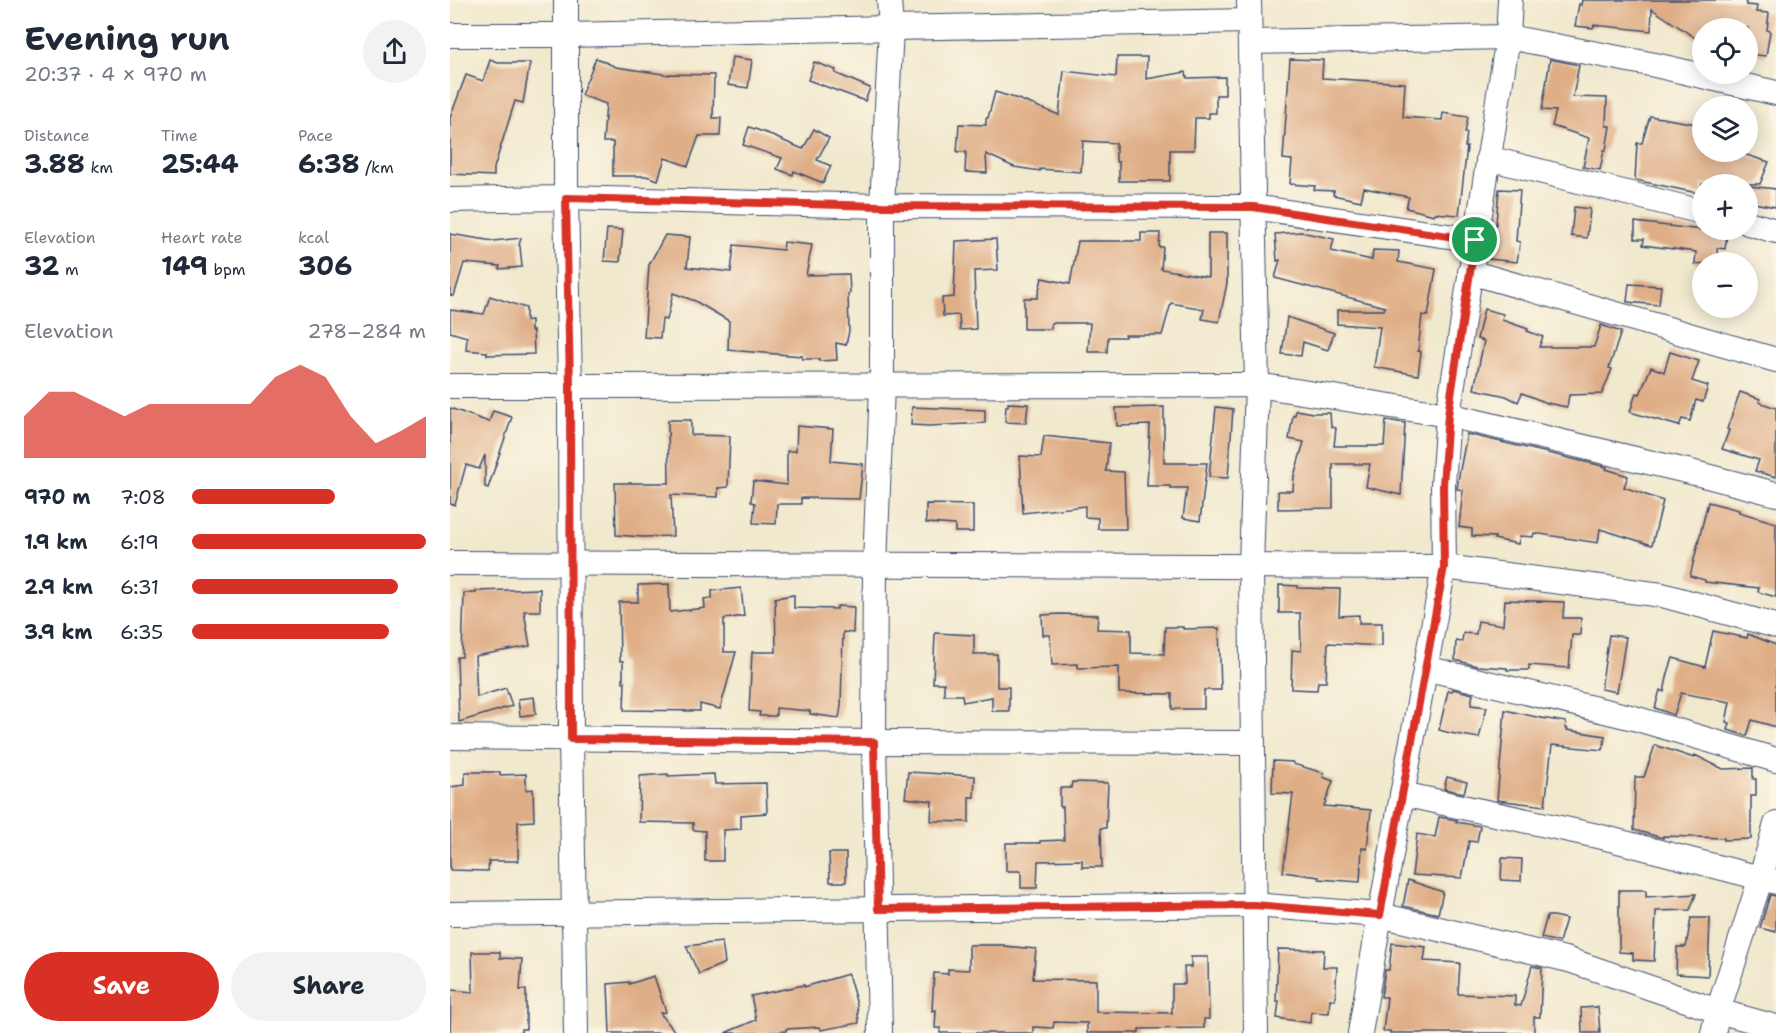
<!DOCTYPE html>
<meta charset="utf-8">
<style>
body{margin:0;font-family:"Shantell Sans",sans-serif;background:#f2f2f3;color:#1f2937;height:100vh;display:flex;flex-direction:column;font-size:22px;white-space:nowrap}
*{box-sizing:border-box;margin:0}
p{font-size:20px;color:#747a83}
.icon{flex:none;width:33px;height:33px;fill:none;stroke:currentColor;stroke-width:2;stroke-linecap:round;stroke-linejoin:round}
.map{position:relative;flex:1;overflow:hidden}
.drawer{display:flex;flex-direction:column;background:#fff;width:450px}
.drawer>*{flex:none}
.tools{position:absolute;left:1242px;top:18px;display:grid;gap:12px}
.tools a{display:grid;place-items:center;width:66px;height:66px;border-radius:50%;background:#fff;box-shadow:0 3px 15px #0003;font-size:30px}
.pin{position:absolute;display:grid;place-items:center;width:51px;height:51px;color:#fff;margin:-26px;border:3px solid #fff;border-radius:50%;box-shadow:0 2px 6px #0007}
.round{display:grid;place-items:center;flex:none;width:63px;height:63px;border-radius:32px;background:#f2f2f3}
.summary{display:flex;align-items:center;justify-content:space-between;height:102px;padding:0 24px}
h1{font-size:33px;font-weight:700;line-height:45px}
.figures{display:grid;grid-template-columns:repeat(3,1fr);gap:9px;height:102px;padding:6px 24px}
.figures div{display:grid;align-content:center}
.figures b{font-size:26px;font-weight:700}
.figures small{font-size:16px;font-weight:400}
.figures p{font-size:16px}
.chart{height:168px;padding:12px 24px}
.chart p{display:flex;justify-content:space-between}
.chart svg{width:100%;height:108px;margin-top:6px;fill:#d93025;opacity:.7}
.cta{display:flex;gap:12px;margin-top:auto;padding:12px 24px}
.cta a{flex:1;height:69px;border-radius:36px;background:#d93025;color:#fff;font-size:24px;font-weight:700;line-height:69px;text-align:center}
.cta a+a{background:#f2f2f3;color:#1f2937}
ul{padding:0 24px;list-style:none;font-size:20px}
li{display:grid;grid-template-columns:96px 72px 1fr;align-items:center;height:45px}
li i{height:15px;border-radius:8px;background:#d93025}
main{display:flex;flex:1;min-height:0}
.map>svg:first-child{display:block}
.building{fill:#dfae87}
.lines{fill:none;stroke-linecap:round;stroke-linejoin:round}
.minor-casing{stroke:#3b4b6f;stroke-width:26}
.minor{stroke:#fff;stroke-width:24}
.route-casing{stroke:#fff;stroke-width:12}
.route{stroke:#d93025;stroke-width:8}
</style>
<main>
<section class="drawer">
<div class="summary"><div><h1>Evening run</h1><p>20:37 · 4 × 970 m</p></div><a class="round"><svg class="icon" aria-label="share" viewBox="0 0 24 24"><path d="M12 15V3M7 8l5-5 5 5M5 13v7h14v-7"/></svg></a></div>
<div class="figures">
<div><p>Distance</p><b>3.88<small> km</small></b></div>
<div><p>Time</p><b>25:44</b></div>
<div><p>Pace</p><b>6:38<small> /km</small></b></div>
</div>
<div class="figures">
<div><p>Elevation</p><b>32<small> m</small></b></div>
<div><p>Heart rate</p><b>149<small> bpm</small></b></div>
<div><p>kcal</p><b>306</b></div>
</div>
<div class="chart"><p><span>Elevation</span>278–284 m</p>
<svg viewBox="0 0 160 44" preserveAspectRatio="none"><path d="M0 44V27L10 17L20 17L30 22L40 27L50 22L60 22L70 22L80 22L90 22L100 11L110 6L120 11L130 27L140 38L150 33L160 27V44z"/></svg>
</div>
<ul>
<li><b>970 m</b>7:08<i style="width:61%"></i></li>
<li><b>1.9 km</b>6:19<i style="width:100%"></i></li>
<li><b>2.9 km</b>6:31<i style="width:88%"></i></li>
<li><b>3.9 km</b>6:35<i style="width:84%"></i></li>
</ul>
<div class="cta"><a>Save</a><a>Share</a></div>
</section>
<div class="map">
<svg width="1326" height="1033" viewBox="0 0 1326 1033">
<rect width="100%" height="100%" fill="#fcf5e5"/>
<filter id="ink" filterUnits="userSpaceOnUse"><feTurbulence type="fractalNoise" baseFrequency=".0167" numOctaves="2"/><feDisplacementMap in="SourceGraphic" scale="12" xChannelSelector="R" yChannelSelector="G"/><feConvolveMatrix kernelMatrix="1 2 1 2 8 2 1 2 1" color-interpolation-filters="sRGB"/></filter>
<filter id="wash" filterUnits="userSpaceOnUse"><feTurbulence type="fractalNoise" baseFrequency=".008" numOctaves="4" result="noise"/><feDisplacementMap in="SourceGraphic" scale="24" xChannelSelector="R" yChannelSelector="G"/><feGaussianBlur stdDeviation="1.35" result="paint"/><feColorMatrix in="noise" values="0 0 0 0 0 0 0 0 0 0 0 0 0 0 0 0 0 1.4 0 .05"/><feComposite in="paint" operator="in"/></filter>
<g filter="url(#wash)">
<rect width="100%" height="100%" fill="#f1e9ce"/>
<g id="blocks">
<g class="building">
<path d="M1132 0H1296V5L1307 6 1306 12 1319 13 1317 30 1320 31 1316 56 1298 54V28H1252L1247 39 1202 9 1201 31 1144 25 1143 28 1125 26 1129 4 1131 5Z"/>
<path d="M282 57 302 60 298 88 278 85Z"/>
<path d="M667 57H697L696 79 736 72 737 78 775 77V95H766V113H759V118H745L744 150H720V181H669V162H666V143L633 141 631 172 590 169V171L564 167 536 154 537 173 515 172 516 152H507L509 124 536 125V118H538L545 92 568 99 609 115 614 71 666 77Z"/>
<path d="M146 58 166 67 219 75V74L264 75 263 118H271L270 136H249L238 166 215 158 208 180 196 176H163V142H153L156 104 131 95Z"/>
<path d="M840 59 873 60 872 78 955 83 953 117 992 120 993 113 1018 117 1015 133H1017L1015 147H1017L1009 215 984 213V215L956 208 959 197 914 188 911 201 883 195 884 191 864 190 865 186 840 184 842 160 833 159Z"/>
<path d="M1100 59 1129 65 1123 97 1157 98 1156 126H1160L1156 150H1154L1150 170 1133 167 1139 138 1102 126 1106 111 1092 110Z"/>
<path d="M40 60 48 63H80L73 103 65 101 44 168V176L0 174V118L16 75 33 81Z"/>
<path d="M364 62 386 70 385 73 420 88 415 101 358 80Z"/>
<path d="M1200 116 1252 125V152H1287L1319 162 1310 184H1252V194L1185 180 1187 143H1192Z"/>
<path d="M299 127 322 135V136L353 149 364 129 379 138 367 160 381 166 373 183 344 171 343 175 327 169 332 158 293 145Z"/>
<path d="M1298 186 1326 189V207L1298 202Z"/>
<path d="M1049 189 1070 190 1066 241 1070 242 1067 262 1039 259 1046 223Z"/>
<path d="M1124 207 1140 209 1137 238 1121 236Z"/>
<path d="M1185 222 1277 233 1275 249 1267 248 1268 262 1245 264 1246 252 1193 245 1194 239H1185Z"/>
<path d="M157 229 173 230 170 262 154 261Z"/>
<path d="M851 232 884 239 881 251 922 260 923 250 949 251 948 262 986 269 978 316 972 315 968 351 971 352 968 375 924 367 930 327 887 324V310H934L935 307 825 278 830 260 827 261 825 234Z"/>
<path d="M691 233H710L709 247H713L711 269 758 277V233H777V283L769 322 752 319 754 309 721 303 712 335H675V337H658L657 352H638L640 323H601V329H574V298H587L592 278 620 284 628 241H691Z"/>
<path d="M0 234 43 241 71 238 69 245 70 246 72 267 49 269 50 266 14 263 4 296 0 295Z"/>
<path d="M215 235 240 237 237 267 281 272 284 245 333 250 334 242 362 245 356 275 399 274 400 293 398 294 399 331 396 345 386 343 387 360 369 361V359H352V356L278 350 279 321 245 301 223 293 217 320 212 319 210 338 194 337 199 265Z"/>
<path d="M546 239 548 270 524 271 526 329 510 330 509 315 493 316 492 298 504 297 506 241Z"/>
<path d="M1179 284 1211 286 1209 305 1177 302Z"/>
<path d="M40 296 76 308V321L81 320V331H83L84 354 37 355V352L16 350 17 337 0 332V310L34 314Z"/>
<path d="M1034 309 1053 314 1052 320 1078 329 1077 331 1093 337 1089 347H1144L1151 325 1171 332 1159 368 1162 369 1152 394 1119 395 1117 407 1097 403 1072 393 1068 402 1056 396 1024 389 1034 341 1027 339Z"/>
<path d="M837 317 884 333 878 350 853 342 851 356 832 354Z"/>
<path d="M1220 352 1249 361 1242 381 1258 386 1253 402 1246 400 1240 421 1232 419 1229 426 1180 412 1186 393 1190 394 1201 367 1214 372Z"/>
<path d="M1290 392 1310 399 1309 402 1326 408V477L1305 471 1309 460 1272 449 1279 430 1277 429Z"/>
<path d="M558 403 578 404 576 423 555 422 556 406H558Z"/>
<path d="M462 407 535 410V423L479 426 461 425Z"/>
<path d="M714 407V463H757L750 521 733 518 737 488H720V486H697L700 425 667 426 666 408Z"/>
<path d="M766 407 783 409 778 478 759 477Z"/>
<path d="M0 408 39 422 43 411 62 417 38 488 35 487V455L29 469 16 465 5 505 0 504Z"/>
<path d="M846 410 863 413H880L881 427 886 428 884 446H934L936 420 955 423 951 495 916 487 920 464H883V508L828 509V491H843L844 476 854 442 839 439 843 415H845Z"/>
<path d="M218 420H241V435L280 436 278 487 268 488V497L221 495 223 536 193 537 166 535 165 483H219Z"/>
<path d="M347 426 383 429 381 461 413 464 409 499 351 498V504H327L326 524 303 523 305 503 301 502 303 481 337 485V451H346Z"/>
<path d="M1017 434 1157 467 1156 469 1178 476 1174 487 1213 501 1202 545 1150 529 1148 543 1084 533 1083 537 1070 536 1068 544 1044 539 1045 537 1022 536V529L1009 527 1013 490 1007 489 1009 475Z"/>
<path d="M594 436 659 443 656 471 674 472 676 529H648V518L635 517V506L573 513 570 456 591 457Z"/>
<path d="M1258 502 1289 510V512L1326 523V597L1308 592 1309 588 1255 582V580L1240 576Z"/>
<path d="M476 504 523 505V532H505V525L476 523Z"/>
<path d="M219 584 220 612 255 608 254 599 262 598V591L291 588 294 616 274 619V652H286L270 709 250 704V711L174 710 175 682H173V661H170L169 602H188V585Z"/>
<path d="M829 585 848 586V588L890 589 889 616 909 615V623H932V646L878 643 876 682H868L867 690 841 689 842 650 851 651 850 613H829Z"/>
<path d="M90 589V611H74L80 646 25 656 27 697 56 688 62 706 9 722 7 657H12L14 593H26V591Z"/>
<path d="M344 595V608L387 609V606L404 607 403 633 393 632 391 706 389 718 360 714V711L326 708V716H309L310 712 299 711 302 652H326L325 598Z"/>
<path d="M1055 600 1114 602 1113 618H1131L1130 635H1122L1119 668 1079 665V670H1057V668L1027 666 1005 660 1006 641 1012 642 1013 633 1026 634 1028 621 1053 625Z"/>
<path d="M611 614 648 615 647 629 681 630V653L714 654 715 627H733V629L769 628 771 690H754V709H722V694L669 693V667L628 668V664L602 665 600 635H593L592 615Z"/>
<path d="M1263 631 1297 638 1298 634 1326 645V727L1302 720 1297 736 1278 730 1280 723 1276 722 1280 702 1231 693 1224 715 1205 708 1210 690 1214 692 1218 673 1223 658 1255 667Z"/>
<path d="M485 633 524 635V654H547V687H559V711H542V697L513 702 512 695H494V683H483Z"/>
<path d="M1159 635 1176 637 1167 692 1151 689Z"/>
<path d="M1003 689 1023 694 1021 705 1037 707 1029 738 1000 733 989 730 998 691H1002Z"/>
<path d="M84 697 86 714 70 716 68 699Z"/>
<path d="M1055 710 1091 718 1116 722 1115 728H1117V730L1155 736 1153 750 1102 745 1095 806 1047 800Z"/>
<path d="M1205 745 1244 758 1245 755 1273 769 1303 768V779H1306V796H1301V839L1274 840V838L1213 836V838L1184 830 1185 777H1194Z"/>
<path d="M823 761 843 762V764L874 773 873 777 883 781 874 806 921 810 917 849 912 848 910 882 869 879V877L833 872 843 794 822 793Z"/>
<path d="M15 772H50V775L76 774V790L83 789 84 821 68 822V861H39L38 871 0 870V787L15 785Z"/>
<path d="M458 772 525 776 524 797H519V822L481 821 482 801 455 798Z"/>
<path d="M218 774V776L264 774 265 784 316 783 317 813 291 815V829L273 830V861H255V831L243 830V823L189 822 190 776Z"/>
<path d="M997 777 1017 782 1014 793 994 789Z"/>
<path d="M622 782 658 783 656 828H651L652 867H632V860L588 861 587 888H571V871H556V843H590V841L614 840 613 807H610V788H621Z"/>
<path d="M989 817 1007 820 1006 822 1030 826 1027 842 1019 841 1012 878 962 875 967 834 985 837Z"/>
<path d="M379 853H396V882H380Z"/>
<path d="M1052 858 1072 859 1071 881 1051 880Z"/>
<path d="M958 880 993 892 988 914 953 906Z"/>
<path d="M1169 890H1196V897L1246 894 1240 910 1206 911 1204 961 1183 960V953L1169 952Z"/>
<path d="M1320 895 1326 896V932L1310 928Z"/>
<path d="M1097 916H1104L1116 919 1109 942 1091 938Z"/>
<path d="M1241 918H1260L1258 976 1226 974 1227 947H1236Z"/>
<path d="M272 942 275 963 249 974 236 946Z"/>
<path d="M942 943 976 947 974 961 1010 963 1008 994 1065 996V1005L1071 1006 1082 966 1092 968 1090 1017H1084V1033H940V1031H933L937 997H931L935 970H939Z"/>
<path d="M519 945H554V946L586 949 583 979 646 980V1012L722 1013V984H735L734 967H741V957H758L759 1019H754V1028L689 1029V1033H637V1023L604 1022 603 1028 583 1027V1033H490V1028H485L486 1010 482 1011 484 973 498 974V969L519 970Z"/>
<path d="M828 949 874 950 873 967H887L885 1000 880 999 879 1013 861 1012 860 1023 827 1018 829 1001H826Z"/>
<path d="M22 952H50V958L72 959 70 990H76V1029H71V1033H0L1 990 23 992Z"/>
<path d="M398 974 407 1005 409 1023 371 1030 370 1027 336 1029V1031L314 1033H275L306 1020 301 996 354 985V987Z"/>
<path d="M204 976 216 1012 210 1013 226 1033H160L158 984 179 982V984Z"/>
<path d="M1148 1007 1150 1033H1132L1131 1008Z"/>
</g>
</g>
</g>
<g filter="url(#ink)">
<use href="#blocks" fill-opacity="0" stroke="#3b4b6f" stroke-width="1.5"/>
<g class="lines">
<g class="minor-casing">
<g id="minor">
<path d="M439 0 441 28 798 21"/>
<path d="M799 0 807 385 801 566 806 1033"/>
<path d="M0 35H116L441 28 432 206V385L425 565 424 742 430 1033"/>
<path d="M800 42 1058 37 1205 65 1326 93"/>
<path d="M1038 158 1252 212"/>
<path d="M0 200 116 198 432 206 803 207 1025 240"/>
<path d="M1298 223 1326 231"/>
<path d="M1020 272 1326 360"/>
<path d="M0 386H120L116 198V0"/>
<path d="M0 563 994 567 1212 595 1326 626"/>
<path d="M975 668 1184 718 1326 760"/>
<path d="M0 737 424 742 802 743"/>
<path d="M952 794 1152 837 1326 882"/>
<path d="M0 914 804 905 930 915 1119 960 1268 1011 1326 1027"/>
<path d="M126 1033 121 739 120 386 807 385 998 415 1245 473 1326 494"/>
<path d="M910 1033 930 915 994 567 993 485 998 415 1058 37 1060 0"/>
<path d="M1263 1033 1268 1011 1311 877 1326 824"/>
</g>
</g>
<use href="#minor" class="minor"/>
</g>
</g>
<g class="lines" filter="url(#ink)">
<g class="route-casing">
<path id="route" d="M116 198 432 206 803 207 1025 240 998 415 993 485 994 567 930 915 804 905 428 909 424 742 121 739 120 386Z"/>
</g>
<use href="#route" class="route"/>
</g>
</svg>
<div class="tools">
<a><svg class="icon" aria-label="locate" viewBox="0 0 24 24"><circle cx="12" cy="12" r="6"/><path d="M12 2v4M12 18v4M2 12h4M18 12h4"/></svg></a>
<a><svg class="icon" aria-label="layers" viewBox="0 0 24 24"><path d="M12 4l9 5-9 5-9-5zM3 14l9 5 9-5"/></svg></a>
<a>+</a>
<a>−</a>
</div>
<div class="pin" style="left:1025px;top:240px;background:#1e9e55"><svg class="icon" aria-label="arrive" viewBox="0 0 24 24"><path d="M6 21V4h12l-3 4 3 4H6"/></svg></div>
</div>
</main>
